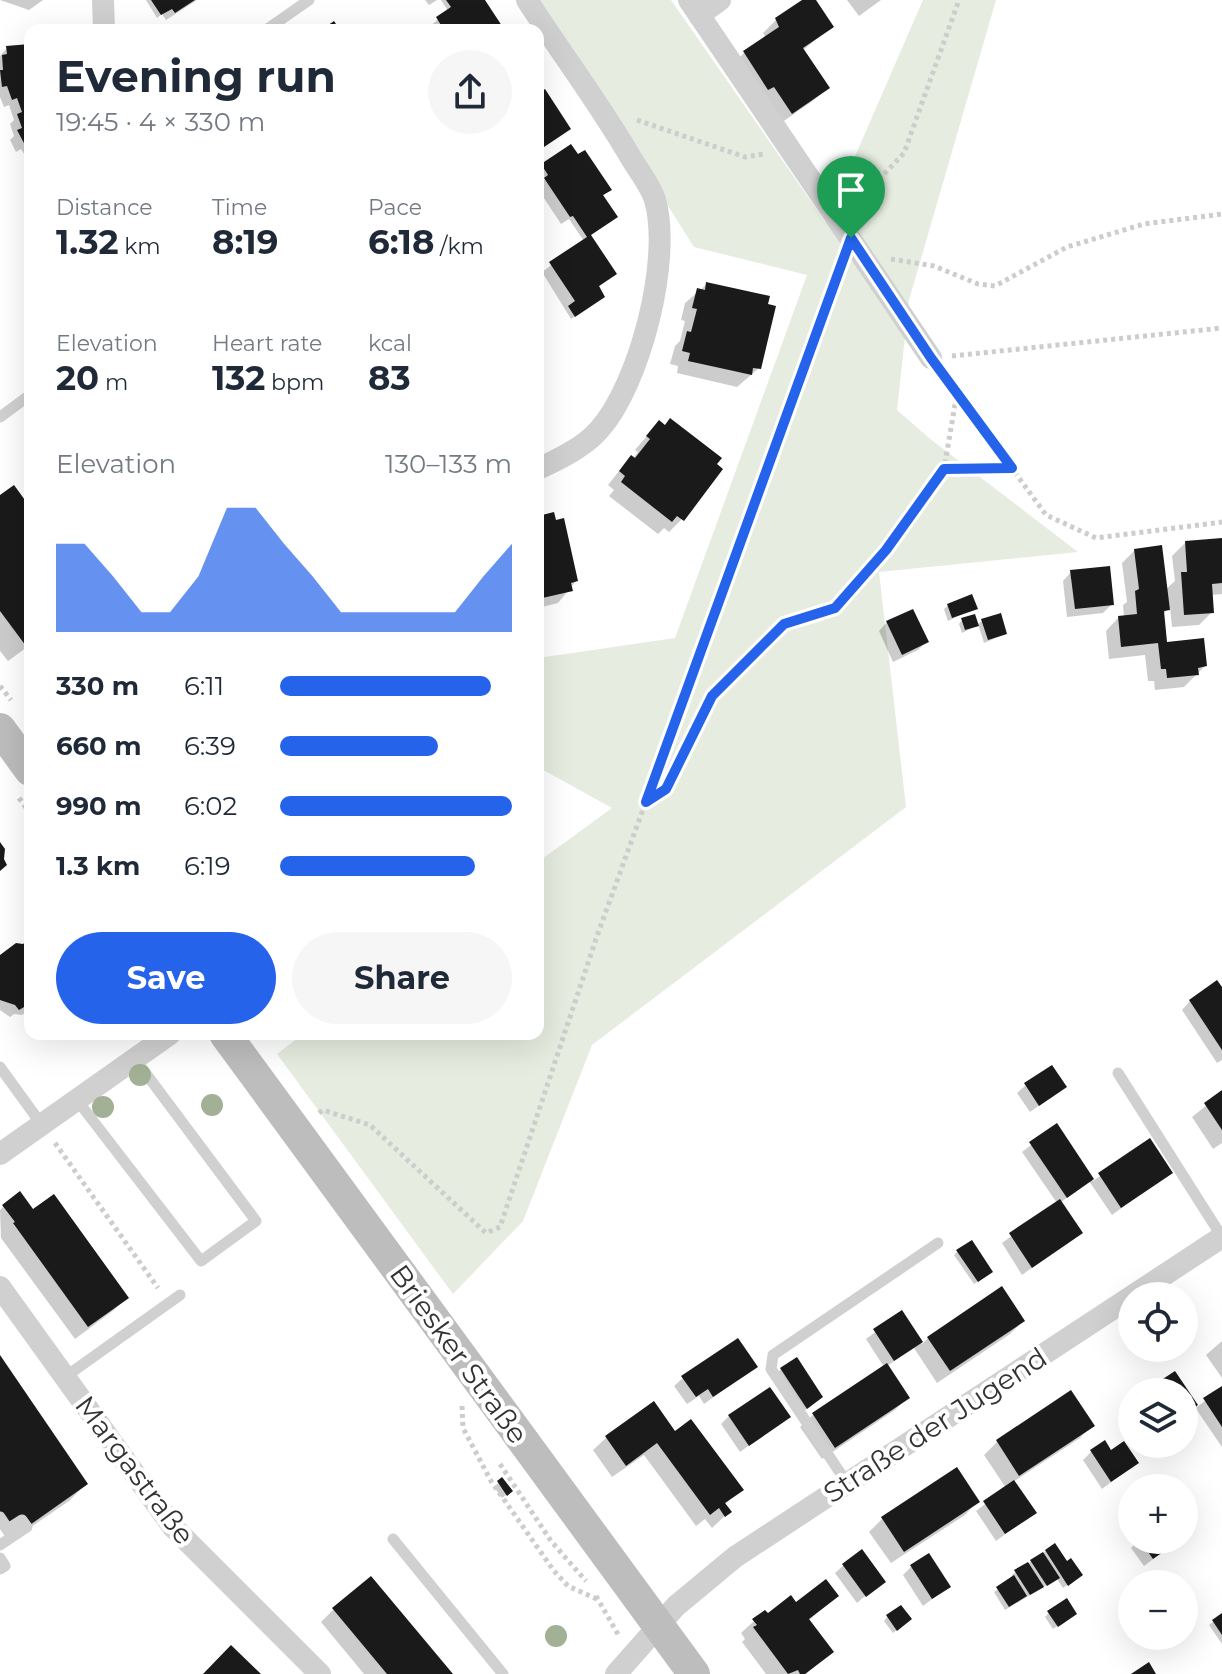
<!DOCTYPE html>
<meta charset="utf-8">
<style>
body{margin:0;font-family:Montserrat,sans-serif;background:#f6f6f7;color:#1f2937;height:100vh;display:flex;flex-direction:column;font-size:30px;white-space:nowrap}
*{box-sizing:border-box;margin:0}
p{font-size:26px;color:#747a83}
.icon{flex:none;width:44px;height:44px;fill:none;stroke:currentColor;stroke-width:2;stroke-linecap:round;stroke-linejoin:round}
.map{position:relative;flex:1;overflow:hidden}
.drawer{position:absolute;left:24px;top:24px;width:520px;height:1016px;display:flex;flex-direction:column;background:#fff;border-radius:16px;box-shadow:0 8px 32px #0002}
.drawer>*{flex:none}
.buttons{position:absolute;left:1118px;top:1282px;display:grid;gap:16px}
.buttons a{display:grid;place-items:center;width:80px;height:80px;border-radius:50%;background:#fff;box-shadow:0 8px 32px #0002;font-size:40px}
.pin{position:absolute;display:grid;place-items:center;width:68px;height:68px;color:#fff;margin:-82px -34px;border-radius:50% 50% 50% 0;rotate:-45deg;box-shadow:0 0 8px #0007}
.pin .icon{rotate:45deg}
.round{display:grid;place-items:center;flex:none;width:84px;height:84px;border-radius:42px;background:#f6f6f7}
.head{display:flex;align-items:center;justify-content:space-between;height:136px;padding:0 32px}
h1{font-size:44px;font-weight:700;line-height:60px}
.stats{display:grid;grid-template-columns:repeat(3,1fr);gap:12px;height:136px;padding:8px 32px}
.stats div{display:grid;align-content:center}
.stats b{font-size:34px;font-weight:700}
.stats small{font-size:22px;font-weight:400}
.stats p{font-size:22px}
.chart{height:224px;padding:16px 32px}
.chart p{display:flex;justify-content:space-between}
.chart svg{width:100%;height:144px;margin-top:8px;fill:#2563eb;opacity:.7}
.button{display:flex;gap:16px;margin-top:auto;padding:16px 32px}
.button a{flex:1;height:92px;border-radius:48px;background:#2563eb;color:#fff;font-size:32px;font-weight:700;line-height:92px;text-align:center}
.button a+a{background:#f6f6f7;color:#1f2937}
ul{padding:0 32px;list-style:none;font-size:26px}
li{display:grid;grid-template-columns:128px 96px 1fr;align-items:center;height:60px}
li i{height:20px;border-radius:10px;background:#2563eb}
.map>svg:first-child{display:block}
.green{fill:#e6ecdf}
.shadow{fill:#0003}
.building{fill:#1a1a1a}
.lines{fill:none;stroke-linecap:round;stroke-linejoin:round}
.path{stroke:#cdcdcd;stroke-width:5;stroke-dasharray:4 4;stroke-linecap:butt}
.service{stroke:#d0d0d0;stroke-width:11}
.minor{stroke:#d0d0d0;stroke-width:22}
.secondary{stroke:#bdbdbd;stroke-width:32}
.tree{fill:#a2b095}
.route-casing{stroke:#fff;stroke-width:16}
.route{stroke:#2563eb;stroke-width:10}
.labels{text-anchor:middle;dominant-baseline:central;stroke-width:8;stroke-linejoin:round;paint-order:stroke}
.street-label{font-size:28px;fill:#333;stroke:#fff}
</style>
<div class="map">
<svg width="1222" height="1674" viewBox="0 0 1222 1674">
<rect width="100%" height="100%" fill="#fff"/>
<path class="green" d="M538 0H671L826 223 923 0H996L909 300 897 410 929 438 1078 552 879 572 906 807 592 1045 523 1221 453 1294 277 1054 303 1034H538V862L612 808 538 767V658L675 638 807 275 694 247Z"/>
<g class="shadow">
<path d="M0 0H43L29 10Z"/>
<path d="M146 0H197L166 20 162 14 157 18Z"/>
<path d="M425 0H437L429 5Z"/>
<path d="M441 0H482L501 28 431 30 429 27 448 11Z"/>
<path d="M806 0H813L831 27 802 51 827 87 814 100 778 125 731 66 744 53 766 38 763 33 776 20Z"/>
<path d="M847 0H881L859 16Z"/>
<path d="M30 46V161L29 162 21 149 16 152 10 140 14 136 10 124 14 120 9 105 4 107 0 97V56L7 48Z"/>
<path d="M543 166 610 189 602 197 589 235 615 274 597 288 599 300 571 319 542 272 584 241 569 219 561 224 538 189 545 179 539 169Z"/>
<path d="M707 284 759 368 737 387 677 373 678 366 670 364 675 346 680 341 685 321 681 320 685 303Z"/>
<path d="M659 422 682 519 669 532 664 528 658 534 609 496 614 490 608 485 619 471 633 459 638 452 635 450Z"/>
<path d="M0 498 30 511V645L8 661 0 651Z"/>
<path d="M538 518 576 581 558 603 538 608Z"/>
<path d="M1222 540V594L1211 595 1212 612 1199 625 1172 627 1170 607 1162 615 1165 644 1205 666 1184 687 1155 690 1154 681H1148L1145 655 1109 659 1106 631 1118 618 1124 617 1123 605 1127 602 1122 563 1135 550 1165 590 1175 581 1172 556 1185 543Z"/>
<path d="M1071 572 1112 604 1103 613 1067 617 1063 581Z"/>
<path d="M948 606 975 608 948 621 944 609Z"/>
<path d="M962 620 976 626 962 633 959 624Z"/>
<path d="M982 621 1005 634 984 643 978 624Z"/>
<path d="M887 622 926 642 918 650 893 662 879 631Z"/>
<path d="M30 943V1010L22 1015 14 1014 10 1017 0 1010V957L17 945Z"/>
<path d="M1222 991V1060L1217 1063 1182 1010 1190 1001Z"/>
<path d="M1026 1085 1065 1087 1030 1112 1017 1093Z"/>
<path d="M1222 1093V1143L1213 1149 1192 1117Z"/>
<path d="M1056 1126 1093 1181 1149 1141 1170 1173 1112 1215 1089 1181 1060 1203 1080 1233 1022 1275 1002 1243 1057 1203 1022 1152Z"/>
<path d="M4 1206 33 1212 127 1297 114 1310 75 1339 1 1238 0 1210Z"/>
<path d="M958 1251 987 1275 974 1284 954 1255Z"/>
<path d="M901 1313 922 1344 928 1338 1023 1321 1010 1334 937 1383 914 1348 887 1366 908 1397 895 1410 822 1459 800 1427 813 1415 884 1367 866 1339Z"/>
<path d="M1222 1341V1378L1206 1355Z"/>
<path d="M0 1359 86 1484 69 1501 9 1542 0 1529Z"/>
<path d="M755 1367 704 1404 699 1396 687 1404 674 1386 683 1378Z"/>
<path d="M781 1369 821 1397 798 1416 773 1378Z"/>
<path d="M1174 1373 1197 1407 1222 1388V1447L1194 1406 1184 1415V1392H1146Z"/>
<path d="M1071 1393 1092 1425 1080 1438 1013 1482 1034 1513 996 1541 976 1511 1006 1488 984 1455 997 1442Z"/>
<path d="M1132 1401V1435L1118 1414Z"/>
<path d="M653 1404 674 1433 741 1490 724 1505 729 1512 712 1528 705 1519 696 1526 644 1455 612 1477 593 1450 606 1438Z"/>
<path d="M729 1416 788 1417 740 1452 721 1424Z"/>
<path d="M1091 1452H1111L1136 1463 1102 1489 1083 1460Z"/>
<path d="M502 1480 506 1495 502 1498 494 1487Z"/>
<path d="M977 1502 965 1515 891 1563 869 1532 882 1519Z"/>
<path d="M1139 1540H1178L1144 1566 1131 1548Z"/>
<path d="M1046 1551 1077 1578 1063 1588 1057 1579 1005 1610 994 1592 1014 1578 1012 1575 1016 1572Z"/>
<path d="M844 1565 877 1586 857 1603 835 1573Z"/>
<path d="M912 1566 948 1587 923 1606 903 1575Z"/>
<path d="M837 1596 808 1621 831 1652 806 1674H766L742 1642 745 1639 741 1633 754 1621 796 1605Z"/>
<path d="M334 1609 450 1674H364L321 1622Z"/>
<path d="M1049 1613 1071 1617 1053 1629 1045 1617Z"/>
<path d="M1222 1615V1644L1209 1625Z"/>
<path d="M887 1617 906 1623 893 1633 884 1621Z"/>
</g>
<g class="building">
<path d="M151 0H195L175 13 172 9 161 15Z"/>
<path d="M446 0H485L504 29 444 30 436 17 451 7Z"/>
<path d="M802 0H816L834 27 803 48 830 88 792 114 774 87 768 90 743 51 779 27 775 18Z"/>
<path d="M334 21 340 30H314L322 25 324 28Z"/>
<path d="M30 44V142L25 145 17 130 22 128 17 114 22 112 17 98 12 100 7 86 2 87 0 70H3L2 55 7 54 6 46Z"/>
<path d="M545 89 571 129 538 151V93Z"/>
<path d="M571 144 578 154 585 150 612 190 603 195 618 217 591 235 617 274 599 286 605 297 575 317 568 306 575 301 549 262 587 237 573 216 570 217 544 178 548 175 541 164Z"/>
<path d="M706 282 770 296 768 304 776 306 761 369 753 368 752 375 688 361 690 353 682 351 687 331 691 332 697 309 692 308 697 288 705 290Z"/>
<path d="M670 418 722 458 717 464 723 469 684 521 677 516 672 522 621 482 625 476 619 471 631 455 635 458 650 439 646 436 659 420 665 425Z"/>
<path d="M14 485 30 507V643L26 646 0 611V495Z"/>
<path d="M554 512 556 520 564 518 578 581 571 583 573 591 538 599V516Z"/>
<path d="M1222 538V583L1212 584 1214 613 1184 615 1181 572H1187L1185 541Z"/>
<path d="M1162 545 1170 610 1164 611 1167 642 1204 638 1207 666 1198 668 1199 675 1167 678 1166 669H1161L1158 643 1121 647 1118 616 1137 614 1135 591 1139 589 1134 549Z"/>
<path d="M1110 566 1114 605 1075 609 1070 570Z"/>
<path d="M972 594 978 609 952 618 947 604Z"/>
<path d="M913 609 929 642 902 655 886 621Z"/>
<path d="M1001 613 1007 634 988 640 981 619Z"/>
<path d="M975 614 979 626 965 630 961 618Z"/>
<path d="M0 842 5 849 4 859 7 865 0 871Z"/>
<path d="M28 940H30V1007H24L19 1010 15 1005 0 1000V955L16 943 23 944Z"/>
<path d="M1217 980 1222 987V1050L1189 1000Z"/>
<path d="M1052 1065 1067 1087 1039 1106 1024 1083Z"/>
<path d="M1222 1090V1130L1204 1103Z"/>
<path d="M1057 1123 1094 1179 1067 1198 1029 1142Z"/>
<path d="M1150 1138 1173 1173 1121 1208 1098 1173Z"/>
<path d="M20 1191 33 1209 54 1194 129 1298 88 1327 13 1223 15 1222 2 1205Z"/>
<path d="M1060 1199 1083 1233 1032 1268 1009 1233Z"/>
<path d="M972 1240 993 1272 978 1282 956 1250Z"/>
<path d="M1002 1286 1025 1321 950 1371 927 1337Z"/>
<path d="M902 1310 923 1342 894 1361 873 1329Z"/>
<path d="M738 1338 758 1367 713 1397 708 1389 696 1397 681 1376Z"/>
<path d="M0 1355 88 1484 27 1527 8 1529 0 1517Z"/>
<path d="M797 1357 823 1397 807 1409 780 1368Z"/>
<path d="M887 1363 910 1398 835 1448 812 1413Z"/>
<path d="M1175 1371 1198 1405 1184 1415V1392H1143Z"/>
<path d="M1222 1386V1427L1203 1398Z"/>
<path d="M770 1387 791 1417 749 1446 728 1415Z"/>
<path d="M1071 1390 1095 1426 1019 1476 996 1440Z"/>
<path d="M654 1401 675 1431 691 1419 744 1490 725 1503 732 1512 725 1517 719 1508 710 1515 657 1443 626 1466 605 1436Z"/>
<path d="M1105 1440 1111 1450 1124 1441 1139 1463 1111 1482 1090 1450Z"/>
<path d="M957 1467 980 1502 904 1552 881 1517Z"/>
<path d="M502 1477 513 1491 507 1496 497 1481Z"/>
<path d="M1014 1480 1037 1513 1005 1534 983 1501Z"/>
<path d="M1140 1540H1180L1153 1559Z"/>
<path d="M1055 1543 1067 1561 1071 1558 1083 1575 1068 1586 1045 1550Z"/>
<path d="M862 1549 886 1582 866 1597 842 1564Z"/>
<path d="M1043 1552 1060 1578 1047 1586 1030 1560Z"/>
<path d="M929 1553 951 1587 932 1599 910 1565Z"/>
<path d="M1028 1562 1044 1587 1030 1595 1014 1570Z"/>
<path d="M1014 1575 1027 1596 1009 1607 996 1587Z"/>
<path d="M371 1576 453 1674H387L332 1608Z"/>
<path d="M826 1579 839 1596 809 1619 834 1652 805 1674H800L798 1670 788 1674 753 1627 757 1625 752 1619 765 1610 768 1613 791 1595 796 1602Z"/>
<path d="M1067 1598 1077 1614 1058 1627 1047 1611Z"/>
<path d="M901 1605 912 1619 897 1631 886 1615Z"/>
<path d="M1222 1613V1635L1212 1620Z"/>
<path d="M231 1645 261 1674H203Z"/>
<path d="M1149 1662 1156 1674H1131Z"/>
</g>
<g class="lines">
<g class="path">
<path d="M637 120 745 157 764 154"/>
<path d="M857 203 904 153 959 0"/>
<path d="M891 259 934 266 978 284 995 286 1067 247 1144 224 1222 214"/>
<path d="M952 356 1222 328"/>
<path d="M944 375 1046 515 1096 538 1222 522"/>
<path d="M944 469 1011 468"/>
<path d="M0 686 11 700"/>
<path d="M19 798 30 813"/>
<path d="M647 801 666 789 712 696 784 624 835 608 886 550 944 469 957 393"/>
<path d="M319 1113 323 1110 370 1125 486 1233 500 1227 597 936 840 267"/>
<path d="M55 1143 158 1288"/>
<path d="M462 1406 463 1428 491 1481 554 1571 568 1586 599 1600"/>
<path d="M500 1464 551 1541 586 1581"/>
<path d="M596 1596 619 1636"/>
</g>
<g class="service">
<path d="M266 30 309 0"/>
<path d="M0 417 30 395"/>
<path d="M0 1067 42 1125"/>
<path d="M1118 1073 1222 1237"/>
<path d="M77 1100 201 1261 256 1221 135 1059"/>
<path d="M65 1377 180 1295"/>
<path d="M847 1483 771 1369 773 1355 938 1243"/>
<path d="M0 1517 8 1529 22 1520 27 1527 0 1545"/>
<path d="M393 1539 503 1674"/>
<path d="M0 1558 5 1566 0 1569"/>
</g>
<g class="minor">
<path d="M103 0 104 30"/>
<path d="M527 0C561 53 599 103 631 158 638 170 651 186 655 200 672 259 640 384 599 430 583 448 559 459 538 469"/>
<path d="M689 0 931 358"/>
<path d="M699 15 720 0"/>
<path d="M0 1154 170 1034"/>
<path d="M0 1287 173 1527 320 1674"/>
<path d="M616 1674 676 1606 735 1557 1222 1237"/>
</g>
<g class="secondary">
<path d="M0 729 30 770"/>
<path d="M225 1034 694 1674"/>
</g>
</g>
<g class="tree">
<circle cx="140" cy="1075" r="11"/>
<circle cx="212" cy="1105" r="11"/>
<circle cx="103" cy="1107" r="11"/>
<circle cx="556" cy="1636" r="11"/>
</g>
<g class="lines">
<g class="route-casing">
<path id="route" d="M851 238 931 358 1012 468 944 469 886 550 835 608 784 624 712 696 666 789 646 802Z"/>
</g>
<use href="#route" class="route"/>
</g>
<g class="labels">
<g class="street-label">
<text transform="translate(459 1354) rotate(54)">Briesker Straße</text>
<text transform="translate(935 1425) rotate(-33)">Straße der Jugend</text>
<text transform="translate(135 1470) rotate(53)">Margastraße</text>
</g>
</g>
</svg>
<div class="buttons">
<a><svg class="icon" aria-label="locate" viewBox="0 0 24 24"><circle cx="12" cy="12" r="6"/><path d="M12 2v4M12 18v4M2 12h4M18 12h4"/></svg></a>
<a><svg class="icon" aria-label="layers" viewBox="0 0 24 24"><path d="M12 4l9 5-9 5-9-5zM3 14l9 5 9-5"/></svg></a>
<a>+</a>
<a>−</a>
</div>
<div class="pin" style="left:851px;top:238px;background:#1e9e55"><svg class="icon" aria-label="arrive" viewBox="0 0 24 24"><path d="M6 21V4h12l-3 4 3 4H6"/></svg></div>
<section class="drawer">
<div class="head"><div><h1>Evening run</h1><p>19:45 · 4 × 330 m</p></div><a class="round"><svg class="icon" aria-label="share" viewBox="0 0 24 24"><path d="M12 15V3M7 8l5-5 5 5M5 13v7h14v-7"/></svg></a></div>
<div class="stats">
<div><p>Distance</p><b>1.32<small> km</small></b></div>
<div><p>Time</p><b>8:19</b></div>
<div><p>Pace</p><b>6:18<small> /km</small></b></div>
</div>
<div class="stats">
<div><p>Elevation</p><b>20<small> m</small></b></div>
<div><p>Heart rate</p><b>132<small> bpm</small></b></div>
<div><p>kcal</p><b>83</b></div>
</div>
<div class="chart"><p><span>Elevation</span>130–133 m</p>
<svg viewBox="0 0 160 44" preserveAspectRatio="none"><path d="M0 44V17L10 17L20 27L30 38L40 38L50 27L60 6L70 6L80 17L90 27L100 38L110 38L120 38L130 38L140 38L150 27L160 17V44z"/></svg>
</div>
<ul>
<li><b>330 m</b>6:11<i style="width:91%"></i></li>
<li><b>660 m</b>6:39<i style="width:68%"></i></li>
<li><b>990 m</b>6:02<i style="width:100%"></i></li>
<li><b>1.3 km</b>6:19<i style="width:84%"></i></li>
</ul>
<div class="button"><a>Save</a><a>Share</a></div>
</section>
</div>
